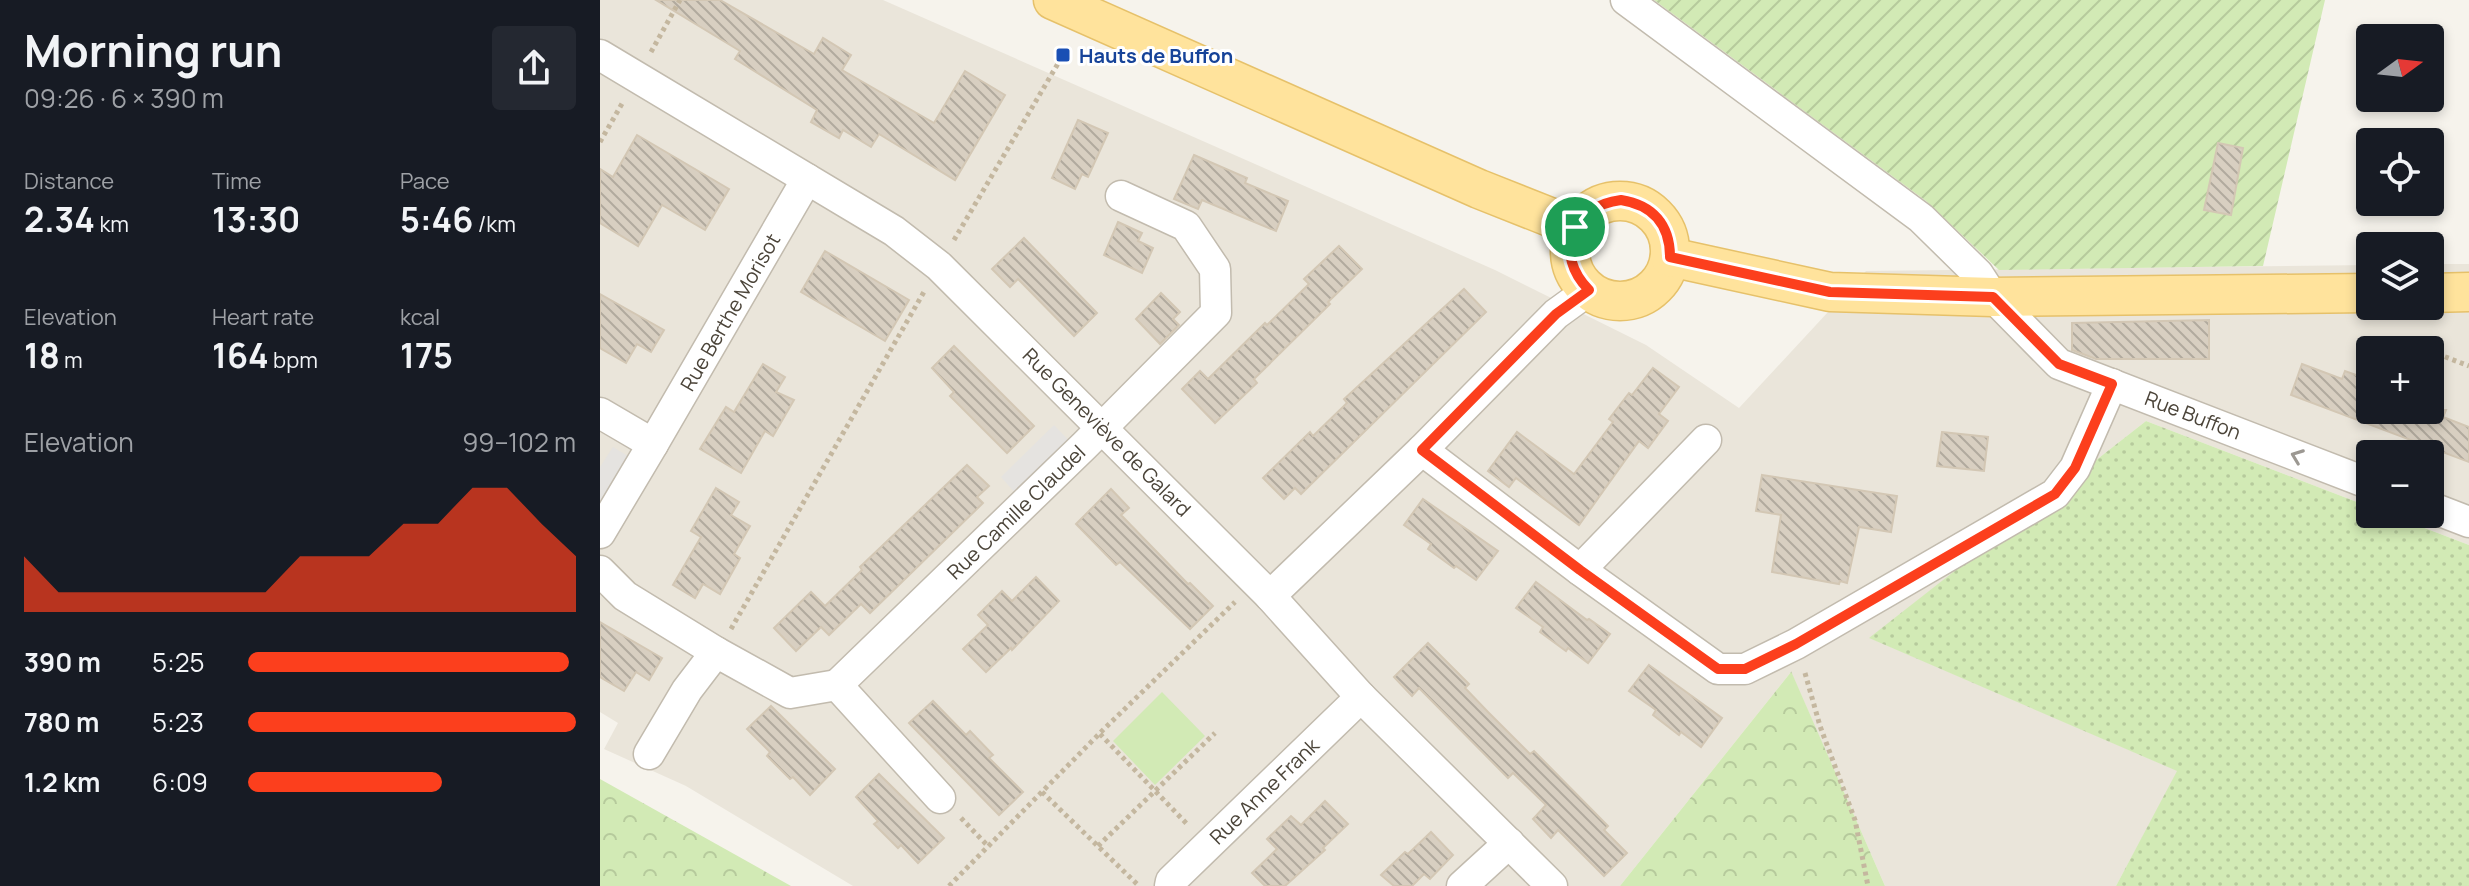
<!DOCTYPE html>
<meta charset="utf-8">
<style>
body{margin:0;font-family:Manrope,sans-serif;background:#242831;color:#f1f3f6;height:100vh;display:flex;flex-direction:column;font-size:30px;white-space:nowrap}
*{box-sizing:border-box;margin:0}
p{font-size:26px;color:#9ea1a6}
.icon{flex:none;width:44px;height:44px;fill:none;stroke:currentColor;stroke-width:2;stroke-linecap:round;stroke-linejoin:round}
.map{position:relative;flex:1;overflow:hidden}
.panel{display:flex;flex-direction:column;background:#171b24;width:600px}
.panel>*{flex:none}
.needle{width:52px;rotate:75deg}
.buttons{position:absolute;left:1756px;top:24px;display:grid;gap:16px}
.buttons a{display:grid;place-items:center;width:88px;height:88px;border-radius:8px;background:#171b24;box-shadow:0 4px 12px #0003;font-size:40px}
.pin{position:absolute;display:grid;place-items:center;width:68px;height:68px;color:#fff;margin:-34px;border:4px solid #fff;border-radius:50%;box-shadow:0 2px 8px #0007}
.round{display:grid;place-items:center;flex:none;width:84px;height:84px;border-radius:8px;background:#242831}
.headline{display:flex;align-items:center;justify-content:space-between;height:136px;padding:0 24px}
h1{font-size:44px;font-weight:700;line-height:60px}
.metrics{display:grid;grid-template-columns:repeat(3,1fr);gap:12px;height:136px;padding:8px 24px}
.metrics div{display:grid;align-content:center}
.metrics b{font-size:34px;font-weight:700}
.metrics small{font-size:22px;font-weight:400}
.metrics p{font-size:22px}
.chart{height:224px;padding:16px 24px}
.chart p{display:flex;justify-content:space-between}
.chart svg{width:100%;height:144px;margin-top:8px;fill:#fc3f1d;opacity:.7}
ul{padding:0 24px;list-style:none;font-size:26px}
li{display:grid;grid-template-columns:128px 96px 1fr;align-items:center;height:60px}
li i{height:20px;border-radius:10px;background:#fc3f1d}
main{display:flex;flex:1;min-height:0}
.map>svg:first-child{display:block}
.residential{fill:#eae5da;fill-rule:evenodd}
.grass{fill:url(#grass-dots)}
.forest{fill:url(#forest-crowns)}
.park{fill:#d2eab5}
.garden{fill:url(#garden-furrows)}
.parking{fill:#e5e3e0}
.building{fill:url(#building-back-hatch);stroke:#d3c7b4;stroke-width:2}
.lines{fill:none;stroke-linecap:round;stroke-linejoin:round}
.minor-casing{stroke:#c2bbae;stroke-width:33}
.major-casing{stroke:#e6c16a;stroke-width:41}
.path{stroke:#c4b79f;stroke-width:5;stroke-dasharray:4 4;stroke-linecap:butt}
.minor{stroke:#fff;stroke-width:30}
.major{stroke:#ffe39c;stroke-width:38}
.oneway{stroke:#9c9892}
.route-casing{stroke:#fff;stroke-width:16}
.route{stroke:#fc3f1d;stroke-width:10}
.transit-dot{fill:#1a4fb4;stroke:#fff;stroke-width:3}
.labels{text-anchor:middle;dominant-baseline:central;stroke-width:6;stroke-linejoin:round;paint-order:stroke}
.transit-label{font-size:20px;font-weight:bold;fill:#164399;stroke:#fff;text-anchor:start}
.street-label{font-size:20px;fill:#4b4439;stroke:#fff}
</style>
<main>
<section class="panel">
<div class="headline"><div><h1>Morning run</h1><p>09:26 · 6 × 390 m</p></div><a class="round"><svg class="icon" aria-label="share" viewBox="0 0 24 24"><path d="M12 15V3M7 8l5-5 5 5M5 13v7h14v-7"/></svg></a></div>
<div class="metrics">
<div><p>Distance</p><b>2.34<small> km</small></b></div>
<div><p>Time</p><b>13:30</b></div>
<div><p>Pace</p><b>5:46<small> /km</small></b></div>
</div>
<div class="metrics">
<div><p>Elevation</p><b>18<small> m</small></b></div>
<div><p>Heart rate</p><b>164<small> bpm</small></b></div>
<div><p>kcal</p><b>175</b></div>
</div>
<div class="chart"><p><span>Elevation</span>99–102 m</p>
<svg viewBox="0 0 160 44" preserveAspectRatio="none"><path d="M0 44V27L10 38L20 38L30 38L40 38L50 38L60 38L70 38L80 27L90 27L100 27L110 17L120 17L130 6L140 6L150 17L160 27V44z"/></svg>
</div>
<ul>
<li><b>390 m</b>5:25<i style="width:98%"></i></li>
<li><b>780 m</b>5:23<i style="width:100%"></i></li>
<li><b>1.2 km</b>6:09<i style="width:59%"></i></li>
</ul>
</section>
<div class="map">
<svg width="1869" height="886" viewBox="0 0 1869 886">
<defs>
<pattern id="grass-dots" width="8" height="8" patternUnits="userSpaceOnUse" patternTransform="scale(2)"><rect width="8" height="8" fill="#d2eab5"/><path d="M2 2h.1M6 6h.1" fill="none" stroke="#b6ca9c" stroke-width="1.8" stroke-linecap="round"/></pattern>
<pattern id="forest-crowns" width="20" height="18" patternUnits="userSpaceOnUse" patternTransform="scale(2)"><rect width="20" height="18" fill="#d2eab5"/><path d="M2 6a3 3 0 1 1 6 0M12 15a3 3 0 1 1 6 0" fill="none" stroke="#b6ca9c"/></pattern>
<pattern id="garden-furrows" width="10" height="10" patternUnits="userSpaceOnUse" patternTransform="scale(2)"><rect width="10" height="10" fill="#d2eab5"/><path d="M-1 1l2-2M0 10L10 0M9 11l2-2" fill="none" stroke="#b6ca9c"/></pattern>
<pattern id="building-back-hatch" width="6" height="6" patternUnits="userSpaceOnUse" patternTransform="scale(2)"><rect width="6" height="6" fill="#d8cfc1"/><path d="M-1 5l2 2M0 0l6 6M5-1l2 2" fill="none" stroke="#b1aa9e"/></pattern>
</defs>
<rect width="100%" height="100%" fill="#f6f3ec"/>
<path class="residential" d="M0 0H283L895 270 1046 345 1139 408 1266 271 1770 265V306H1830V264H1869V545L1788 514H1830V454H1770V507L1546 421 1270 638 1578 771 1516 886H1285L1191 672 1020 886H253L86 786 4 749 18 723 0 712ZM1770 350H1830V410H1770Z"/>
<path class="grass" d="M1546 421 1770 507V514H1788L1869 545V886H1516L1577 771 1269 638Z"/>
<g class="forest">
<path d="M1191 671 1285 886H1020L1191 672Z"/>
<path d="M0 779 191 886H0Z"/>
</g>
<path class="park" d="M562 692 605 736 555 785 513 741Z"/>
<path class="garden" d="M1054 0H1725L1663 266 1399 270 1326 201Z"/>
<g class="parking">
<path d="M454 425 479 451 424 503 401 477Z"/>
<path d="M13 447 41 464 0 507V467Z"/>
</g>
<g class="building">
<path d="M56 0H120L214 54 223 38 251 55 242 70 334 123 365 71 405 95 355 180 279 134 271 147 243 130 239 138 211 122 217 110 135 59 140 51Z"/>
<path d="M478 120 508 133 488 177 482 174 475 189 452 178Z"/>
<path d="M37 135 129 189 105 230 62 205 38 246 0 223V169L13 177Z"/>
<path d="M1618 143 1643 148 1631 215 1604 210Z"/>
<path d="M594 155 647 178 645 183 688 201 676 231 602 200 598 209 574 199Z"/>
<path d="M518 222 542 233 538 241 553 248 542 273 504 255Z"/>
<path d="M424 238 497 313 474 336 418 279 410 287 392 269Z"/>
<path d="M739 246 762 269 728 302 730 304 654 379 657 383 615 423 582 389 600 371 608 379 665 323 667 325 709 284 704 279Z"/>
<path d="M225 251 309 300 285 341 201 292Z"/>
<path d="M864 289 886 312 701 494 695 488 684 499 663 478 710 432 713 436 747 403 744 399Z"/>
<path d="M561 293 580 312 573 319 579 325 560 344 536 319Z"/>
<path d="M0 294 64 330 51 352 37 344 26 363 0 348Z"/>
<path d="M1609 320V359H1496L1472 350V323Z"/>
<path d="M354 346 434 426 407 453 350 396 354 392 332 368Z"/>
<path d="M163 364 185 377 176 392 194 400 173 436 165 431 141 473 100 449 126 407 134 412Z"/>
<path d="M1702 364 1742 379 1745 371 1770 380V410H1846L1843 417 1869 427V462L1691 395Z"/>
<path d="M1053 368 1079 387 1059 414 1068 421 1048 448 1039 441 979 525 916 478 909 487 888 471 917 432 974 474 1013 422 1009 419 1029 393 1032 395Z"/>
<path d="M1342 432 1388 437 1384 471 1337 466Z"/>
<path d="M367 465 389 486 377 497 383 503 270 613 261 604 229 635 221 627 196 651 174 628 211 592 225 606 262 570 260 567Z"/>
<path d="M1162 475 1297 496 1291 532 1259 527 1247 583 1240 581 1239 584 1172 572 1181 515 1156 511Z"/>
<path d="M116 488 139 502 131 515 150 526 134 554 140 558 120 594 103 584 95 598 73 585 101 537 91 531Z"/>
<path d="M511 489 529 508 521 515 588 584 590 583 613 606 590 629 520 562 516 565 476 524Z"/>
<path d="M823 499 898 551 876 580 856 566 854 568 828 549 831 544 804 525Z"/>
<path d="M436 577 459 601 412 650 411 648 386 672 363 649 388 625 378 615 402 591 412 601Z"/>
<path d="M936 582 987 620 989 619 1010 634 988 663 968 648 966 651 940 632 943 627 916 608Z"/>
<path d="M0 622 62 658 49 680 36 672 24 691 0 677Z"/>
<path d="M828 643 869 684 865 688 888 712 930 754 934 751 1008 826 1004 830 1027 853 1004 876 958 830 951 838 933 819 946 805 913 773 908 778 819 688 812 696 794 677Z"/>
<path d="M1049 665 1122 718 1101 747 1081 732 1079 735 1053 715 1056 710 1029 691Z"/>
<path d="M333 701 366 735 370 731 393 755 389 758 423 792 399 815 309 723Z"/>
<path d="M171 706 235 769 210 795 193 777 190 779 167 756 170 752 147 729Z"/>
<path d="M279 774 344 838 318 863 301 845 298 848 274 824 278 821 256 797Z"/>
<path d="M725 801 748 824 723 848 725 850 685 886H665L652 873 677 849 667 839 691 816 701 825Z"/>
<path d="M831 832 853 855 830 879 824 874 812 886H794L781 875 805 852 808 854Z"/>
</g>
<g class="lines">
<g class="minor-casing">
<g id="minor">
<path d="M1026 0 1321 218 1378 274 1393 297 1459 364 1770 484"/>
<path d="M0 55 294 231 339 266 670 596 761 697 952 886"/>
<path d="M0 413 53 444 207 179"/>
<path d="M822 450 980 570 1118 669H1145L1196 644 1455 494 1475 468 1512 384"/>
<path d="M1830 507 1869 522"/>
<path d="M0 533 53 444"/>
<path d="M980 570 1106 440"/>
<path d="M0 571 25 596 116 652"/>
<path d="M670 596 822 450 956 314 989 290"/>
<path d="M49 754 87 690 116 652 190 693 237 685"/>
<path d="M340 798 237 685 485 445 616 313 615 269 586 226 521 196"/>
<path d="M570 886 571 881 761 697"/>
<path d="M862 886 909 843"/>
</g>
</g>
<g class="major-casing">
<g id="major">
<path d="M453 0 879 189 975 227"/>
<circle cx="1020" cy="251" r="50"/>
<path d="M1070 257 1230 292 1393 297 1770 293"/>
<path d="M1830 293 1869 292"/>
</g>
</g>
<g class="path">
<path d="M51 52 80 0"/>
<path d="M0 142 23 102"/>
<path d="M354 240 463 55"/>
<path d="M1817 346 1826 350"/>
<path d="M1830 351 1869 366"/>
<path d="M131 629 325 290"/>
<path d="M1205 673 1220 726 1255 820 1268 886"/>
<path d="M500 734 588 825"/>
<path d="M442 792 539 886"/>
<path d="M361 818 388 846"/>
<path d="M498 846 615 733"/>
<path d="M349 886 503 730 635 602"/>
</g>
<use href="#minor" class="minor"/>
<use href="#major" class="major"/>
</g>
<defs><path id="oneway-chevron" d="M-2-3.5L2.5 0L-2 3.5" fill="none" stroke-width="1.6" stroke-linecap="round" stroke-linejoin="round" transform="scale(2)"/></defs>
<use class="oneway" href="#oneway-chevron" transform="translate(1697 456) rotate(-159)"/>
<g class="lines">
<g class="route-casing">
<path id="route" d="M1021 200C1053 205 1070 225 1070 257L1230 292 1393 297 1459 364 1512 384 1475 468 1455 494 1196 644 1145 669H1118L980 570 822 450 956 314 989 290C953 254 971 206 1021 200Z"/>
</g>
<use href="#route" class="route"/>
</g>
<rect class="transit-dot" x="455" y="47" width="16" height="16" rx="4"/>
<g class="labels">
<g class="transit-label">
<text x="479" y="55">Hauts de Buffon</text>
</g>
<g class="street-label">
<text transform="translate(130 312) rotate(-60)">Rue Berthe Morisot</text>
<text transform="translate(1593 415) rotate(21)">Rue Buffon</text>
<text transform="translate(507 432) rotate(45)">Rue Geneviève de Galard</text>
<text transform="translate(416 512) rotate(-44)">Rue Camille Claudel</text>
<text transform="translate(664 791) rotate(-44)">Rue Anne Frank</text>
</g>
</g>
</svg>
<div class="buttons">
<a><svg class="needle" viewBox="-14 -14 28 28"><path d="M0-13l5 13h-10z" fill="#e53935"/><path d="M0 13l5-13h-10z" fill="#9ea1a6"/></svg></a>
<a><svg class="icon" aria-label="locate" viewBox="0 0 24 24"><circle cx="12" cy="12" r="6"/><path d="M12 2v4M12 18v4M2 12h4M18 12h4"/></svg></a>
<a><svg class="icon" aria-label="layers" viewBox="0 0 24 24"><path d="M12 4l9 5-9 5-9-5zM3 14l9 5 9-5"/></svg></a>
<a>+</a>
<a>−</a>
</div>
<div class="pin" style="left:975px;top:227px;background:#1e9e55"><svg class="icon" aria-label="arrive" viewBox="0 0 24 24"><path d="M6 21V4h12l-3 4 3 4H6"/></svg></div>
</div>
</main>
